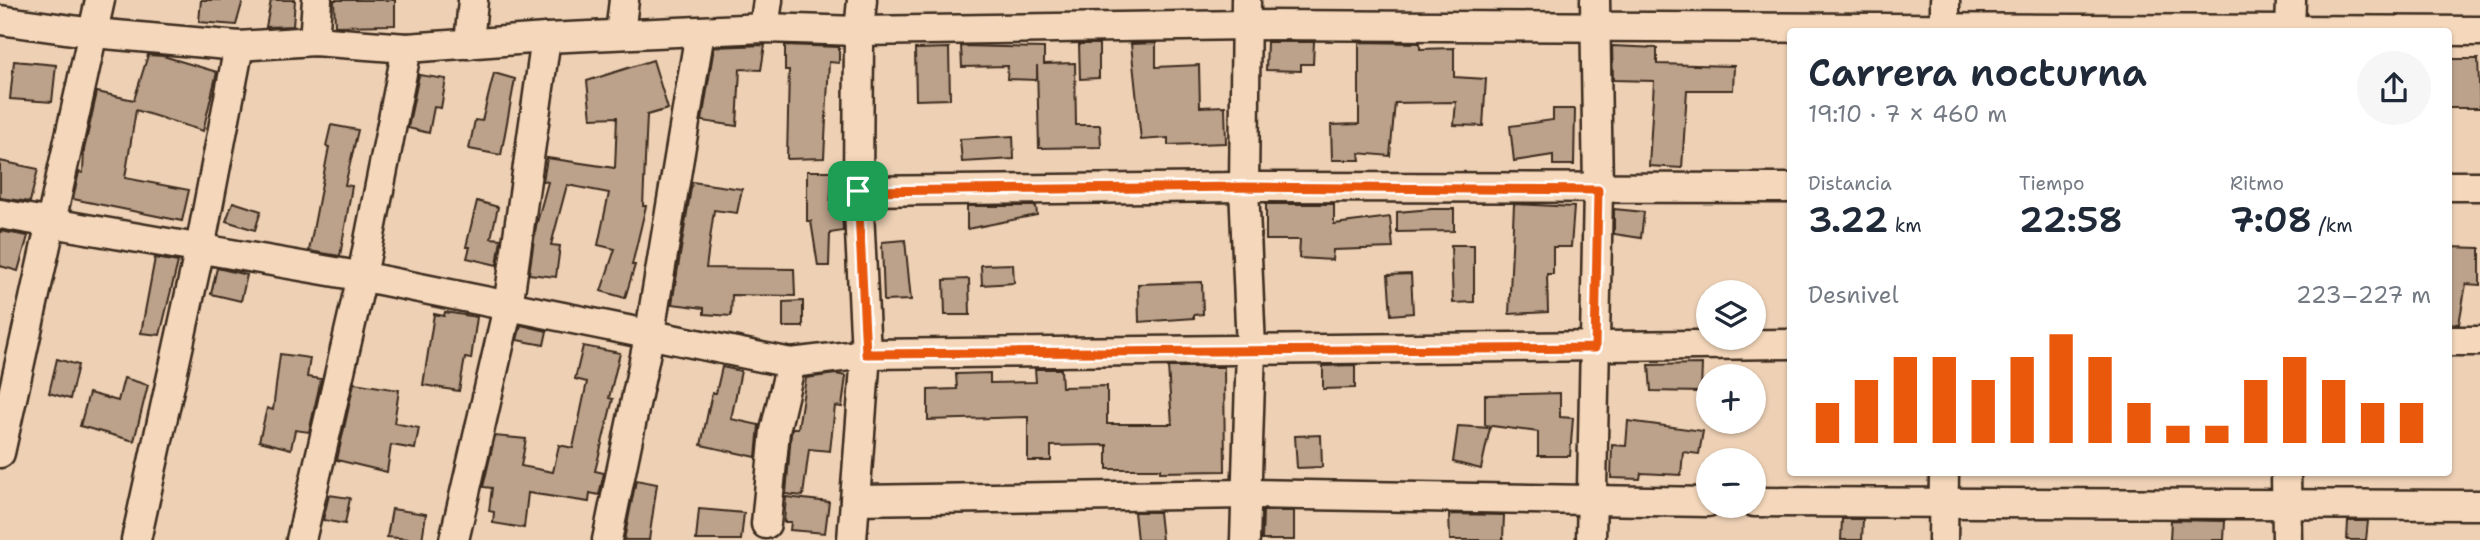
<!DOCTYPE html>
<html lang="es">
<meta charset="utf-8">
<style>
body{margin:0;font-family:"Shantell Sans",sans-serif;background:#f6f6f7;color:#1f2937;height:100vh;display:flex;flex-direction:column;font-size:26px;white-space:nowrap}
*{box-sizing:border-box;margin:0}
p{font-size:23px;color:#747a83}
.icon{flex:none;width:38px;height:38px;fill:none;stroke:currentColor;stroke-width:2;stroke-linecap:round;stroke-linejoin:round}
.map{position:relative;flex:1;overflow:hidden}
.details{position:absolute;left:1787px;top:28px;width:665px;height:448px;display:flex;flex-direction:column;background:#fff;border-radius:7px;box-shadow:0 2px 5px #0004}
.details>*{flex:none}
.tools{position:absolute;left:1696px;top:280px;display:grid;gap:14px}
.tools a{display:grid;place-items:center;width:70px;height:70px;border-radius:50%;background:#fff;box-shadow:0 2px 5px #0004;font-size:35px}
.pin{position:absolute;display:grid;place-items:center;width:60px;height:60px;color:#fff;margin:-30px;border-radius:14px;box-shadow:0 4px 10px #0006}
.round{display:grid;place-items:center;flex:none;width:74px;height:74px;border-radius:37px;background:#f6f6f7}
.head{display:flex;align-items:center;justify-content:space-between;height:119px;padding:0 21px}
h1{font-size:38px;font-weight:600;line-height:52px}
.stats{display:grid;grid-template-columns:repeat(3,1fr);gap:10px;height:119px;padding:7px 21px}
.stats div{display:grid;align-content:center}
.stats b{font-size:35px;font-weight:600}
.stats small{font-size:19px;font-weight:400}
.stats p{font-size:19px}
.chart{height:196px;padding:14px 21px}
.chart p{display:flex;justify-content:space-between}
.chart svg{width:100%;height:126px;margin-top:7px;stroke:#ea580c;stroke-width:6}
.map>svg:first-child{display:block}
.building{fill:#bca28b;stroke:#3b2a1e;stroke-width:2}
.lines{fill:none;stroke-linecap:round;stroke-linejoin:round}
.minor-casing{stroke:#3b2a1e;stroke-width:33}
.minor{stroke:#f5d8bb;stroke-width:28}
.route-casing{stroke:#fff;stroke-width:14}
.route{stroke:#ea580c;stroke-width:9}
</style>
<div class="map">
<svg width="2480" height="540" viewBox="0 0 2480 540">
<rect width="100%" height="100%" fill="#eed1b5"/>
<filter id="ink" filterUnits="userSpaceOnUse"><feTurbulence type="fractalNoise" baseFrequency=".0143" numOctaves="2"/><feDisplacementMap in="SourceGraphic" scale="14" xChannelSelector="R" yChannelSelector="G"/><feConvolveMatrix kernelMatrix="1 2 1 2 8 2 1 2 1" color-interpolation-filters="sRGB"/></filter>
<g filter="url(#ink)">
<g class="building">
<path d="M201 0H243L236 25 199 22Z"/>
<path d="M271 0H295L293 26 266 27Z"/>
<path d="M334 0H395V25L335 26Z"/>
<path d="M1267 42H1314L1313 64H1301V71L1266 70Z"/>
<path d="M1359 42 1420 43V49L1454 48V77L1486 79 1483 126 1454 125 1456 102 1395 103 1390 156 1359 153 1360 160H1332L1331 125 1359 124Z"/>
<path d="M1156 43V67L1199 65 1200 107 1225 106 1226 143 1168 145V138L1141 140 1131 44Z"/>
<path d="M1079 44H1099V78L1080 79Z"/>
<path d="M765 45 761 70 740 69 737 126 702 121 714 47Z"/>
<path d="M785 45 839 47V63L829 62 824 158 787 159 789 70H785Z"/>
<path d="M961 46 1044 48V64L1075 63 1076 125H1100L1101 147 1039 148 1037 65V80L1007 79 1008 66 962 67Z"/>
<path d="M1612 46 1657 48V64L1734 66 1733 90H1687L1682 168 1649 166 1654 81 1613 80Z"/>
<path d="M949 48 950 99 916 100 915 49Z"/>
<path d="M148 55 163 56 217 72 203 131 136 110 125 178 189 190 182 221 73 199 79 172 83 173 84 150 97 92 134 100Z"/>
<path d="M2448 59H2478L2480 108H2448Z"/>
<path d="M653 60 668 109 647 115 643 206H646L632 265H635L625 298 601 291 615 249 598 245 609 193 567 185 551 245 560 246 556 277 529 274 536 226 548 182 543 181 547 158 615 168 617 117 591 118 587 81Z"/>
<path d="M14 61 56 65 52 102 10 99Z"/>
<path d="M494 73 515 79 501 155 469 149 475 120 482 121Z"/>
<path d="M419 75 446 79 441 108 434 107 429 133 408 128Z"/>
<path d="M1553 109H1575L1574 165H1553V155L1514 161 1510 126 1553 120Z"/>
<path d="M331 125 358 130 345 185 352 186 340 256 309 251 329 147 326 146Z"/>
<path d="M1013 136 1014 159 962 162 960 139Z"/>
<path d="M0 161 38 169 30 202 0 198Z"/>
<path d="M807 171H832L830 211 842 209 843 231 830 233 829 266H818L811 221H807Z"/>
<path d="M692 182 742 189 737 213 714 210 706 268 794 269 795 296 732 295 731 316 704 314V308L672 304Z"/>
<path d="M477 201 498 207 491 238 501 239 497 265 467 258 470 247H466Z"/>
<path d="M233 202 261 211 255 230 226 221Z"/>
<path d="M1266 204H1334V224L1390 217 1393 248 1333 250 1332 260 1299 258 1300 240H1266Z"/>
<path d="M1514 204 1574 207 1571 247H1553V274H1547L1548 312 1509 314Z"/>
<path d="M967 206H1036L1037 215 967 229Z"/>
<path d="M1432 209H1454V231L1397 232V212Z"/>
<path d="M1614 209 1644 212 1641 238 1614 234Z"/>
<path d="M0 231 28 236 18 271 0 266Z"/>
<path d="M905 240 911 300 884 301 882 242Z"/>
<path d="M1451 245H1474V302L1453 303Z"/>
<path d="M2448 247 2480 248V285L2466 284 2459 324 2448 323Z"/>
<path d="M155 258 178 262 160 335 141 333Z"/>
<path d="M1013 264 1014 283 982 285 981 265Z"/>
<path d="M217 268 247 275 241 301 211 294Z"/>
<path d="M1411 274 1413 313 1391 315 1388 275Z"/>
<path d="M969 279 970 315H945L944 280Z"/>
<path d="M1202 282 1203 314 1194 315V318L1139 322 1138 284Z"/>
<path d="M803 301V327H783V302Z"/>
<path d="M445 312 477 317 471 359 465 358 459 391 423 385 434 314 444 316Z"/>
<path d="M521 325 547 331 544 345 517 340Z"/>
<path d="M583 346 620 353 609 398 613 399 595 471 604 473 599 495 590 493 589 502 528 493 524 528 493 523 494 512 489 511 492 488 483 487 495 436 526 439 521 466 553 472 559 445 573 448 587 382 575 379Z"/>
<path d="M280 354 310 358 307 377 321 379 309 432 295 430 291 449 259 441 267 408 273 410Z"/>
<path d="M57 359 78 365 70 399 49 393Z"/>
<path d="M1702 364 1701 392 1651 391 1649 365Z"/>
<path d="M1355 365V388L1323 389V366Z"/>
<path d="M722 367 741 371 731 419 759 425 756 457 701 445 712 393H716Z"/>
<path d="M1168 367H1224L1225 471 1160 472V469H1107V445L1051 446V461H1028V417L928 420V390L957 389 956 374 990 373V383L1036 382 1035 369H1061L1062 387 1107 386V424H1172Z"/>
<path d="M836 374 846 376 842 407 835 406 830 451 809 449 803 496 786 494 791 434 793 428H798L806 378Z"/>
<path d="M124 378 148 385 134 441 80 426 89 393 118 401Z"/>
<path d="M354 383 399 390 394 423 419 428 415 449 391 445 387 472 337 460Z"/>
<path d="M1560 393V417L1573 418 1570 456H1538V432L1485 425V395Z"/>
<path d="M1628 421 1703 431 1699 454 1683 452 1681 475 1641 473 1640 479 1611 478 1612 445 1626 446Z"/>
<path d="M1458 426 1490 428 1481 469 1453 462Z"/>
<path d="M1321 435 1322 467 1297 468 1295 436Z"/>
<path d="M636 480 657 484 649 540H624Z"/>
<path d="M329 495 350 498 345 524 323 520Z"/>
<path d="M786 497 829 502 825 533 790 530 791 522H784Z"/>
<path d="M392 509 426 514 422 540 387 537Z"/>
<path d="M699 509 744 513 741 540H696Z"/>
<path d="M1263 511H1294V540H1262Z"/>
<path d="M1134 512H1159L1162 540H1137Z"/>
<path d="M1449 514 1504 515 1503 540H1450Z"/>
<path d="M1842 519H1863L1862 540H1841Z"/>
<path d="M2171 520 2225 521 2224 540H2170Z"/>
<path d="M2348 521H2368L2366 540H2347Z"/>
</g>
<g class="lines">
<g class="minor-casing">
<g id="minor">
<path d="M0 20 94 33 239 46 314 41 407 48 546 38 764 28 859 31 1247 25 2480 31"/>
<path d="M764 28 768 0"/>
<path d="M1945 32V0"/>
<path d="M2290 32 2291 0"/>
<path d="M620 34 624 0"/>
<path d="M314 41 317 0"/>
<path d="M469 44 473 0"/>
<path d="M2448 186H2480"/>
<path d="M858 191 1244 187 1790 188"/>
<path d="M0 214 370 278 791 363 866 354 1790 344"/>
<path d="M2448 341H2480"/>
<path d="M0 453 100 0"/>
<path d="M2286 472 2287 540"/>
<path d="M855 500 1247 494 1708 502"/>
<path d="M1754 502 2480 505"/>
<path d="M766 524 775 431 791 363"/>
<path d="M136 540 200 248 239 46"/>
<path d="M301 540 362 276 407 48"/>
<path d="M454 540 508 307 546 38"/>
<path d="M607 540 650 332 700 32"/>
<path d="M852 540 866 354 858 191 859 31 862 0"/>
<path d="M1245 540 1251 348 1244 187 1246 0"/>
<path d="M1591 540 1598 190 1595 0"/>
<path d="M1943 540 1944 472"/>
</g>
</g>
<use href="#minor" class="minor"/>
</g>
</g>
<g class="lines" filter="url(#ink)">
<g class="route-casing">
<path id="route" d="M1244 187 1598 190 1595 348 866 354 858 191Z"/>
</g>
<use href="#route" class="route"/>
</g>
</svg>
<div class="tools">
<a><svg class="icon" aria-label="layers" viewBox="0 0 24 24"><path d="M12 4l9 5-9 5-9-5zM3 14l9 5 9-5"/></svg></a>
<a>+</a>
<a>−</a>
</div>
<div class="pin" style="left:858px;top:191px;background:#1e9e55"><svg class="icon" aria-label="arrive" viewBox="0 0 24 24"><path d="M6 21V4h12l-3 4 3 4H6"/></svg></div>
<section class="details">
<div class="head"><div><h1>Carrera nocturna</h1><p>19:10 · 7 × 460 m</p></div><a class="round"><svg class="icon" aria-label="share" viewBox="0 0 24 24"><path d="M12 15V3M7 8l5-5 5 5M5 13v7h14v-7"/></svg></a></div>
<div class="stats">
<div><p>Distancia</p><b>3.22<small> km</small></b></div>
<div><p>Tiempo</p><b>22:58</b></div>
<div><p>Ritmo</p><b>7:08<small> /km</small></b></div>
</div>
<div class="chart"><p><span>Desnivel</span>223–227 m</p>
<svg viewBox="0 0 160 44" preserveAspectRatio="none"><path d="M5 44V30M15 44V22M25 44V14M35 44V14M45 44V22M55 44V14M65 44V6M75 44V14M85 44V30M95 44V38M105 44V38M115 44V22M125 44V14M135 44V22M145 44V30M155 44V30"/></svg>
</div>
</section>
</div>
